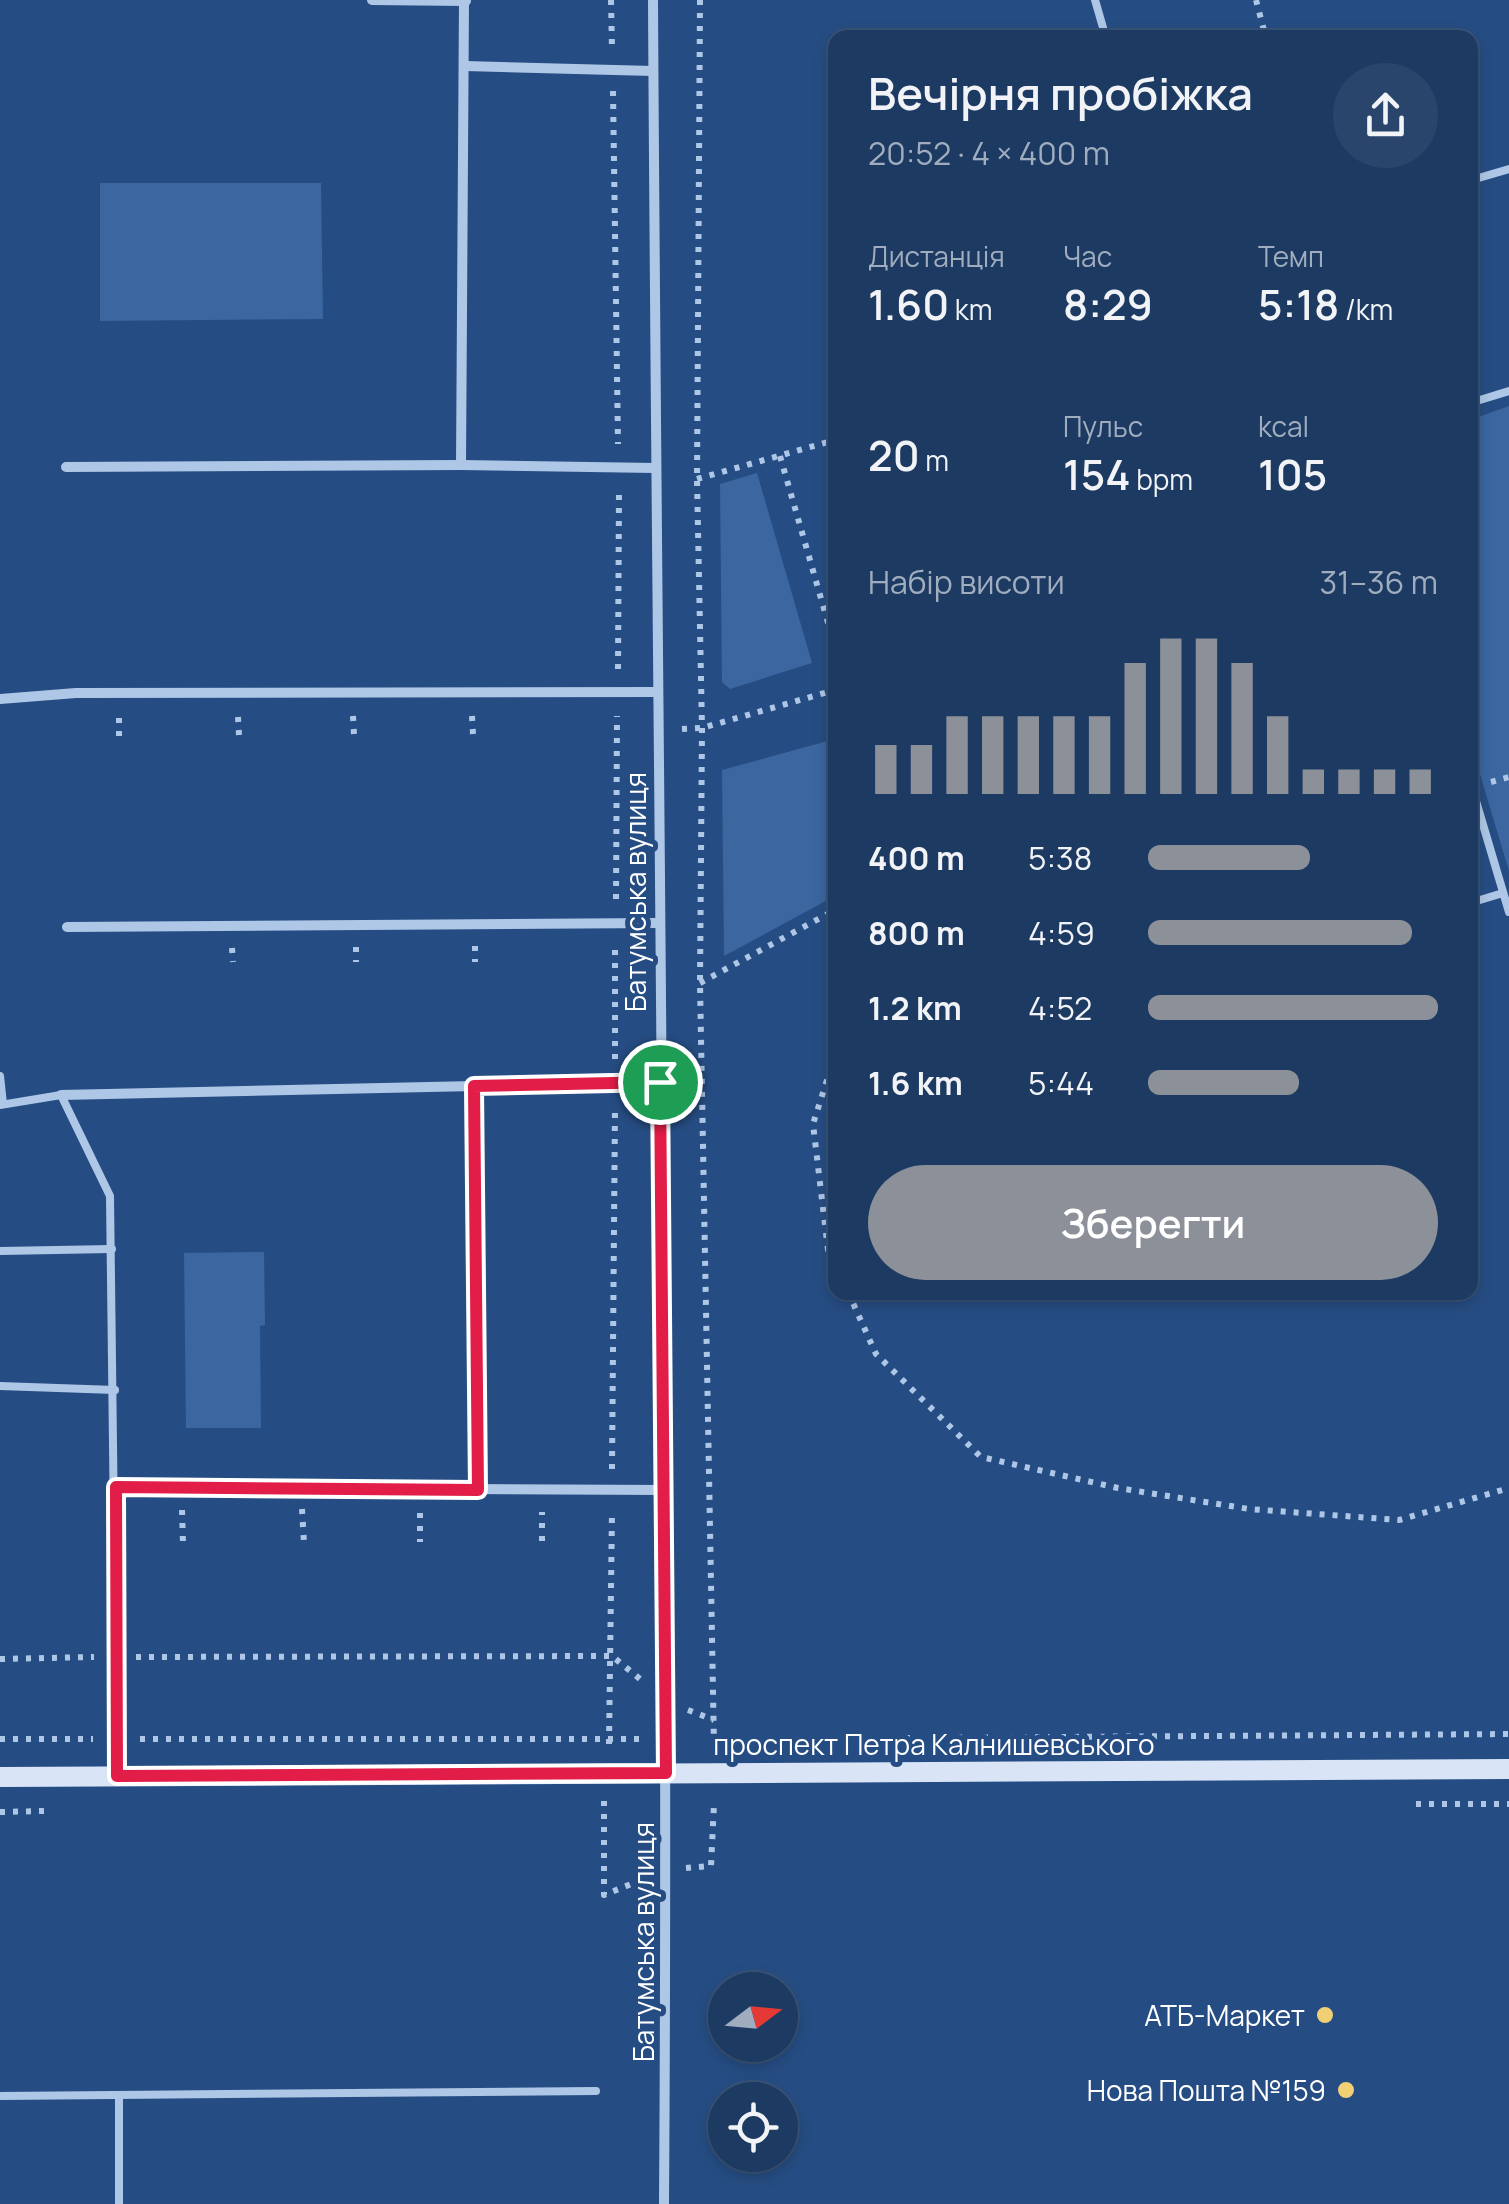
<!DOCTYPE html>
<html lang="uk">
<meta charset="utf-8">
<style>
body{margin:0;font-family:Manrope,sans-serif;background:#29456b;color:#f1f3f6;height:100vh;display:flex;flex-direction:column;font-size:38px;white-space:nowrap}
*{box-sizing:border-box;margin:0}
p{font-size:32px;color:#a0adbe}
.icon{flex:none;width:55px;height:55px;fill:none;stroke:currentColor;stroke-width:2;stroke-linecap:round;stroke-linejoin:round}
.map{position:relative;flex:1;overflow:hidden}
.side{position:absolute;left:828px;top:30px;width:650px;height:1270px;display:flex;flex-direction:column;background:#1c3a62;border-radius:20px;box-shadow:0 5px 15px #0003,0 0 0 2px #3a5477}
.side>*{flex:none}
.needle{width:65px;rotate:74deg}
.tools{position:absolute;left:708px;top:1972px;display:grid;gap:20px}
.tools a{display:grid;place-items:center;width:90px;height:90px;border-radius:50%;background:#1c3a62;box-shadow:0 5px 15px #0003,0 0 0 2px #3a5477;font-size:50px}
.pin{position:absolute;display:grid;place-items:center;width:85px;height:85px;color:#fff;margin:-42px;border:5px solid #fff;border-radius:50%;box-shadow:0 2px 10px #0007}
.round{display:grid;place-items:center;flex:none;width:105px;height:105px;border-radius:52px;background:#29456b}
.summary{display:flex;align-items:center;justify-content:space-between;height:170px;padding:0 40px}
h1{font-size:45px;font-weight:600;line-height:75px}
.figures{display:grid;grid-template-columns:repeat(3,1fr);gap:15px;height:170px;padding:10px 40px}
.figures div{display:grid;align-content:center}
.figures b{font-size:42px;font-weight:600}
.figures small{font-size:28px;font-weight:400}
.figures p{font-size:28px}
.chart{height:280px;padding:20px 40px}
.chart p{display:flex;justify-content:space-between}
.chart svg{width:100%;height:180px;margin-top:10px;stroke:#8c9099;stroke-width:6}
.cta{display:flex;gap:20px;margin-top:auto;padding:20px 40px}
.cta a{flex:1;height:115px;border-radius:60px;background:#8c9099;color:#fff;font-size:40px;font-weight:600;line-height:115px;text-align:center}
ul{padding:0 40px;list-style:none;font-size:32px}
li{display:grid;grid-template-columns:160px 120px 1fr;align-items:center;height:75px}
li i{height:25px;border-radius:12px;background:#8c9099}
.map>svg:first-child{display:block}
.green{fill:#3b66a0}
.lines{fill:none;stroke-linecap:round;stroke-linejoin:round}
.path{stroke:#afc7e7;stroke-width:6;stroke-dasharray:5 8;stroke-linecap:butt}
.lane{stroke:#afc7e7;stroke-width:8}
.street{stroke:#afc7e7;stroke-width:10}
.secondary{stroke:#d9e5f6;stroke-width:20}
.route-casing{stroke:#fff;stroke-width:20}
.route{stroke:#e11d48;stroke-width:12}
.poi-dot{fill:#f0cf75;stroke:#264d83;stroke-width:4}
.labels{text-anchor:middle;dominant-baseline:central;stroke-width:10;stroke-linejoin:round;paint-order:stroke}
.street-label{font-size:28px;fill:#fff;stroke:#264d83}
.poi-label{font-size:28px;fill:#fff;stroke:#264d83;text-anchor:end}
</style>
<div class="map">
<svg width="1509" height="2204" viewBox="0 0 1509 2204">
<rect width="100%" height="100%" fill="#264d83"/>
<g class="green">
<path d="M100 183H321L323 319 100 321Z"/>
<path d="M1509 406V871L1470 741V420Z"/>
<path d="M757 473 812 663 730 689 722 682 720 484Z"/>
<path d="M835 739V896L724 956 722 770Z"/>
<path d="M264 1252 265 1325 260 1326 261 1428H186L184 1253Z"/>
</g>
<g class="lines">
<g class="path">
<path d="M611 0 612 49"/>
<path d="M700 0 697 479 702 728 700 983 714 1746"/>
<path d="M1256 0 1266 38"/>
<path d="M613 91 618 444"/>
<path d="M780 456 835 647"/>
<path d="M697 479 835 440"/>
<path d="M618 669 619 491"/>
<path d="M353 716 354 735"/>
<path d="M472 716 473 734"/>
<path d="M238 717 239 735"/>
<path d="M119 718V736"/>
<path d="M682 729 702 728 835 690"/>
<path d="M1491 782 1509 777"/>
<path d="M616 899 617 716"/>
<path d="M475 946V962"/>
<path d="M356 947V962"/>
<path d="M232 948 233 962"/>
<path d="M700 983 835 910"/>
<path d="M835 1055 813 1124 828 1250 835 1265"/>
<path d="M615 1059V946"/>
<path d="M848 1292 876 1354 981 1457 1118 1488 1249 1509 1399 1520 1509 1488"/>
<path d="M612 1469 615 1106"/>
<path d="M302 1509 304 1543"/>
<path d="M182 1510 183 1543"/>
<path d="M420 1513V1542"/>
<path d="M542 1541V1512"/>
<path d="M136 1657 612 1656 640 1679"/>
<path d="M0 1659 94 1657"/>
<path d="M688 1710 714 1720"/>
<path d="M905 1738 1509 1734"/>
<path d="M0 1739H93"/>
<path d="M140 1739H643"/>
<path d="M609 1744 612 1511"/>
<path d="M604 1801V1895L641 1880"/>
<path d="M1416 1804H1509"/>
<path d="M0 1812 44 1811"/>
<path d="M686 1868 711 1866 714 1804"/>
</g>
<g class="lane">
<path d="M1095 0 1106 38"/>
<path d="M1475 179 1509 169"/>
<path d="M1470 403 1509 391"/>
<path d="M1470 781 1509 912"/>
<path d="M1470 903 1503 893"/>
<path d="M0 1076 3 1104"/>
<path d="M0 1105 61 1095 110 1196 117 1776"/>
<path d="M0 1251 112 1249"/>
<path d="M0 1386 115 1390"/>
<path d="M0 2096 596 2091"/>
<path d="M119 2096V2204"/>
</g>
<g class="street">
<path d="M372 0 466 1"/>
<path d="M653 0C657 735 669 1469 664 2204"/>
<path d="M465 66 653 71"/>
<path d="M461 465 464 0"/>
<path d="M66 467 461 465 655 468"/>
<path d="M0 699 76 693 656 692"/>
<path d="M67 927 658 923"/>
<path d="M474 1086 478 1490"/>
<path d="M61 1095 660 1082"/>
<path d="M116 1487 664 1490"/>
</g>
<path class="secondary" d="M0 1777 1509 1769"/>
</g>
<g class="lines">
<g class="route-casing">
<path id="route" d="M660 1082 666 1773 117 1776 116 1487 478 1490 474 1086Z"/>
</g>
<use href="#route" class="route"/>
</g>
<g class="poi-dot">
<circle cx="1325" cy="2015" r="10"/>
<circle cx="1346" cy="2090" r="10"/>
</g>
<g class="labels">
<g class="street-label">
<text transform="translate(635 892) rotate(-90)">Батумська вулиця</text>
<text x="934" y="1744">проспект Петра Калнишевського</text>
<text transform="translate(643 1942) rotate(-90)">Батумська вулиця</text>
</g>
<g class="poi-label">
<text x="1305" y="2015">АТБ-Маркет</text>
<text x="1326" y="2090">Нова Пошта №159</text>
</g>
</g>
</svg>
<div class="tools">
<a><svg class="needle" viewBox="-14 -14 28 28"><path d="M0-13l5 13h-10z" fill="#e53935"/><path d="M0 13l5-13h-10z" fill="#a0adbe"/></svg></a>
<a><svg class="icon" aria-label="locate" viewBox="0 0 24 24"><circle cx="12" cy="12" r="6"/><path d="M12 2v4M12 18v4M2 12h4M18 12h4"/></svg></a>
</div>
<div class="pin" style="left:660px;top:1082px;background:#1e9e55"><svg class="icon" aria-label="arrive" viewBox="0 0 24 24"><path d="M6 21V4h12l-3 4 3 4H6"/></svg></div>
<section class="side">
<div class="summary"><div><h1>Вечірня пробіжка</h1><p>20:52 · 4 × 400 m</p></div><a class="round"><svg class="icon" aria-label="share" viewBox="0 0 24 24"><path d="M12 15V3M7 8l5-5 5 5M5 13v7h14v-7"/></svg></a></div>
<div class="figures">
<div><p>Дистанція</p><b>1.60<small> km</small></b></div>
<div><p>Час</p><b>8:29</b></div>
<div><p>Темп</p><b>5:18<small> /km</small></b></div>
</div>
<div class="figures">
<div><b>20<small> m</small></b></div>
<div><p>Пульс</p><b>154<small> bpm</small></b></div>
<div><p>kcal</p><b>105</b></div>
</div>
<div class="chart"><p><span>Набір висоти</span>31–36 m</p>
<svg viewBox="0 0 160 44" preserveAspectRatio="none"><path d="M5 44V32M15 44V32M25 44V25M35 44V25M45 44V25M55 44V25M65 44V25M75 44V12M85 44V6M95 44V6M105 44V12M115 44V25M125 44V38M135 44V38M145 44V38M155 44V38"/></svg>
</div>
<ul>
<li><b>400 m</b>5:38<i style="width:56%"></i></li>
<li><b>800 m</b>4:59<i style="width:91%"></i></li>
<li><b>1.2 km</b>4:52<i style="width:100%"></i></li>
<li><b>1.6 km</b>5:44<i style="width:52%"></i></li>
</ul>
<div class="cta"><a>Зберегти</a></div>
</section>
</div>
